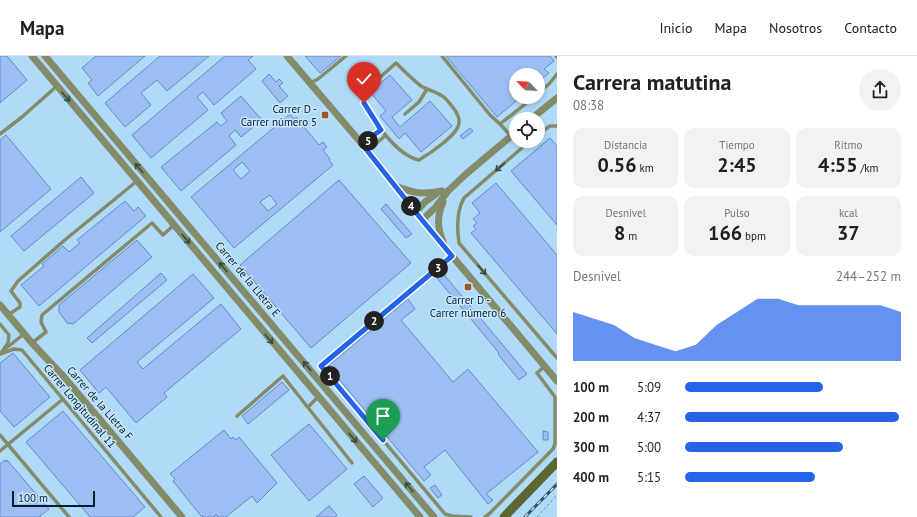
<!DOCTYPE html>
<html lang="es">
<meta charset="utf-8">
<style>
body{margin:0;font-family:"PT Sans",sans-serif;background:#f2f2f2;color:#202124;height:100vh;display:flex;flex-direction:column;font-size:15px;white-space:nowrap}
*{box-sizing:border-box;margin:0}
p{font-size:13px;color:#757577}
.icon{flex:none;width:22px;height:22px;fill:none;stroke:currentColor;stroke-width:2;stroke-linecap:round;stroke-linejoin:round}
.map{position:relative;flex:1;overflow:hidden}
.panel{display:flex;flex-direction:column;background:#fff;width:360px}
.panel>*{flex:none}
.needle{width:26px;rotate:295deg}
.buttons{position:absolute;left:509px;top:12px;display:grid;gap:8px}
.buttons a{display:grid;place-items:center;width:36px;height:36px;border-radius:50%;background:#fff;box-shadow:0 2px 6px #0003;font-size:20px}
.scale{position:absolute;left:12px;bottom:10px;width:83px;box-sizing:border-box;padding-left:4px;border:2px solid #001e31;border-top:0;font-size:11px;line-height:14px;white-space:nowrap;color:#001e31;-webkit-text-stroke:3px #c9e6fa;paint-order:stroke}
.pin{position:absolute;display:grid;place-items:center;width:34px;height:34px;color:#fff;margin:-41px -17px;border-radius:50% 50% 50% 0;rotate:-45deg;box-shadow:0 0 4px #0007}
.pin .icon{rotate:45deg}
.km{position:absolute;width:20px;height:20px;margin:-10px;border-radius:50%;background:#222;color:#fff;font-size:11px;line-height:20px;text-align:center}
.round{display:grid;place-items:center;flex:none;width:42px;height:42px;border-radius:21px;background:#f2f2f2}
.head{display:flex;align-items:center;justify-content:space-between;height:68px;padding:0 16px}
h1{font-size:22px;font-weight:700;line-height:30px}
.metrics{display:grid;grid-template-columns:repeat(3,1fr);gap:6px;height:68px;padding:4px 16px}
.metrics div{display:grid;align-content:center;border-radius:10px;background:#f2f2f2;text-align:center}
.metrics b{font-size:20px;font-weight:700}
.metrics small{font-size:11px;font-weight:400}
.metrics p{font-size:11px}
.chart{height:112px;padding:8px 16px}
.chart p{display:flex;justify-content:space-between}
.chart svg{width:100%;height:72px;margin-top:4px;fill:#2563eb;opacity:.7}
ul{padding:0 16px;list-style:none;font-size:13px}
li{display:grid;grid-template-columns:64px 48px 1fr;align-items:center;height:30px}
li i{height:10px;border-radius:5px;background:#2563eb}
header{display:flex;align-items:center;gap:24px;box-sizing:border-box;height:56px;padding:0 20px;background:#fff;border-bottom:1px solid #e0e0e0}
header strong{font-size:19px}
nav{display:flex;gap:22px;margin-inline-start:auto;font-size:14px}
main{display:flex;flex:1;min-height:0}
.map>svg:first-child{display:block}
.building{fill:#9dbef3;stroke:#6189c7;fill-rule:evenodd}
.lines{fill:none;stroke-linecap:round;stroke-linejoin:round}
.path{stroke:#6c93ac;stroke-width:1;stroke-dasharray:3 2;stroke-linecap:butt}
.lane{stroke:#838b69;stroke-width:3.5}
.street{stroke:#838b69;stroke-width:7}
.secondary{stroke:#5c6733;stroke-width:9}
.rail-casing{stroke:#315369;stroke-width:3}
.rail{stroke:#c9e6fa;stroke-width:1.5;stroke-dasharray:4.5;stroke-linecap:butt}
.oneway{stroke:#344a47}
.route-casing{stroke:#fff;stroke-width:8}
.route{stroke:#2563eb;stroke-width:5}
.poi-dot{fill:#9a5b22;stroke:#c9e6fa;stroke-width:1.5}
.labels{text-anchor:middle;dominant-baseline:central;stroke-width:3;stroke-linejoin:round;paint-order:stroke}
.poi-label{font-size:11px;fill:#001e31;stroke:#c9e6fa;text-anchor:end}
.street-label{font-size:11px;fill:#001e31;stroke:#c9e6fa}
</style>
<header>
<strong>Mapa</strong>
<nav><a>Inicio</a><a>Mapa</a><a>Nosotros</a><a>Contacto</a></nav>
</header>
<main>
<div class="map">
<svg width="557" height="461" viewBox="0 0 557 461">
<rect width="100%" height="100%" fill="#afdbf9"/>
<g class="building">
<path d="M0 0H7L27 24 0 47Z"/>
<path d="M96 0H145L98 40 88 27 92 24 82 12Z"/>
<path d="M160 0H209L167 35 157 24 141 37 151 49 125 71 105 47Z"/>
<path d="M225 0H253L248 4 256 13 214 49 203 36 197 41 208 54 151 102 132 79Z"/>
<path d="M305 0H341L320 17Z"/>
<path d="M446 0H550L554 5 544 13 549 17 538 26V19H516V41H521L497 61Z"/>
<path d="M269 18 276 26 279 23 283 27 279 30 288 40 280 47 262 25Z"/>
<path d="M390 19 412 44 392 61 400 71 430 45 452 70 421 96 405 77 399 83 380 60 386 55 370 36Z"/>
<path d="M241 40 262 64 241 81 235 74 229 80 236 89 181 135 161 111 217 66 221 70 227 65 221 57Z"/>
<path d="M290 58 294 63 296 61 319 89 323 86 327 91 323 94 330 103 329 104 333 109 234 192 191 141ZM242 106 250 115 241 123 233 114ZM270 139 277 148 268 155 260 146Z"/>
<path d="M470 72 473 75 463 83 460 80Z"/>
<path d="M6 79 51 133 0 176V84Z"/>
<path d="M550 82 557 90V169L511 115Z"/>
<path d="M81 121 94 137 24 195 11 180Z"/>
<path d="M339 124 411 207 311 292 240 209Z"/>
<path d="M496 127 557 199V278L471 177 476 173 473 170 477 167 473 163 480 157 472 147Z"/>
<path d="M125 145 134 155 138 151 146 160 39 250 21 229 44 210 42 208 63 190 69 196 80 187 77 184Z"/>
<path d="M386 148 412 178 406 182 381 153Z"/>
<path d="M137 184 152 201 73 268 67 267 59 256V249Z"/>
<path d="M441 215 527 318 519 324 498 298 499 297 436 221 435 219Z"/>
<path d="M161 217 167 224 92 287 87 282Z"/>
<path d="M193 218 214 242 137 306 143 313 221 248 241 273 164 337 167 341 136 367 106 331 99 337 80 314Z"/>
<path d="M408 243 415 253 401 264 453 326 468 313 538 396 486 438 493 444 488 448 445 394 424 411 431 419 424 425 328 310Z"/>
<path d="M13 297 50 341 14 371 0 355V307Z"/>
<path d="M282 326 289 334 248 368 242 360Z"/>
<path d="M63 355 145 451 133 461H90L26 386Z"/>
<path d="M309 368 347 413 309 445 271 399Z"/>
<path d="M224 374 231 383 233 381 236 384 239 381 277 427 257 447 252 440 226 461H218L216 459 214 461H203L201 459V460L173 425 175 423 170 418Z"/>
<path d="M543 375 548 376V384H543Z"/>
<path d="M5 404 6 406 7 404 49 453 39 461H0V408Z"/>
<path d="M364 420 383 442 373 451 354 428Z"/>
<path d="M435 429 442 439 438 442 430 432Z"/>
<path d="M329 450 337 459 335 461H316Z"/>
</g>
<g class="lines">
<path class="path" d="M537 461 557 439"/>
<g class="lane">
<path d="M442 0 490 59 500 68"/>
<path d="M556 0 557 1"/>
<path d="M396 7C404 15 412 23 421 30 429 35 439 36 446 43 451 49 460 58 459 67 458 79 429 98 419 104 396 99 375 66 363 47V41L367 33Z"/>
<path d="M310 27 318 23 346 0"/>
<path d="M538 37 549 28 557 18"/>
<path d="M405 58 419 46 427 33"/>
<path d="M0 78 22 61 57 30"/>
<path d="M538 78 550 70H557"/>
<path d="M511 80 500 68 534 41"/>
<path d="M530 85 464 142C457 154 457 173 459 187L557 302"/>
<path d="M367 90 368 83 381 74"/>
<path d="M366 91 367 90 372 91 385 80"/>
<path d="M453 200 321 310 445 458 452 460 471 461"/>
<path d="M8 259 20 251V247L11 235 18 225 66 183 137 125"/>
<path d="M0 268 9 279 8 287 1 297"/>
<path d="M32 287 46 276 41 266 42 259 152 167 163 179 174 169"/>
<path d="M5 293 24 278"/>
<path d="M0 298 14 293 22 294 161 461"/>
<path d="M308 351 318 341"/>
<path d="M237 360 283 320 352 407"/>
<path d="M0 379 69 461"/>
<path d="M0 395 63 343"/>
<path d="M485 461 489 458 553 393 555 388V341L537 317 545 310"/>
</g>
<g class="street">
<path d="M32 0 420 461"/>
<path d="M45 0 434 461"/>
<path d="M287 0 368 95 422 164 557 325"/>
<path d="M531 63 557 42"/>
<path d="M395 130C414 137 422 139 442 135"/>
<path d="M443 146C437 161 437 170 443 186"/>
<path d="M416 156 425 146 436 138"/>
<path d="M422 164 435 152 448 135 466 118 516 76"/>
<path d="M0 249 32 287 64 321 182 461"/>
</g>
<path class="secondary" d="M504 461 557 406"/>
<g class="rail-casing">
<path id="rail" d="M525 461 557 428"/>
</g>
<use href="#rail" class="rail"/>
</g>
<defs><path id="oneway-shaft" d="M-6 0H5M1.5-3L5.5 0L1.5 3" fill="none" stroke-width="1.6" stroke-linecap="round" stroke-linejoin="round"/></defs>
<g class="oneway">
<use href="#oneway-shaft" transform="translate(66 41) rotate(50)"/>
<use href="#oneway-shaft" transform="translate(500 111) rotate(139)"/>
<use href="#oneway-shaft" transform="translate(139 112) rotate(-130)"/>
<use href="#oneway-shaft" transform="translate(186 183) rotate(50)"/>
<use href="#oneway-shaft" transform="translate(223 211) rotate(-130)"/>
<use href="#oneway-shaft" transform="translate(482 214) rotate(50)"/>
<use href="#oneway-shaft" transform="translate(269 283) rotate(50)"/>
<use href="#oneway-shaft" transform="translate(307 310) rotate(-130)"/>
<use href="#oneway-shaft" transform="translate(353 382) rotate(50)"/>
<use href="#oneway-shaft" transform="translate(409 431) rotate(-130)"/>
</g>
<g class="lines">
<g class="route-casing">
<path id="route" d="M364 47 381 74 368 83V90L365 92 422 164 452 200 321 310 383 384"/>
</g>
<use href="#route" class="route"/>
</g>
<g class="poi-dot">
<rect x="321" y="55" width="8" height="8" rx="2"/>
<rect x="464" y="227" width="8" height="8" rx="2"/>
</g>
<g class="labels">
<g class="poi-label">
<text x="317" y="53">Carrer D -<tspan x="317" dy="13">Carrer número 5</tspan></text>
<text x="468" y="244" text-anchor="middle">Carrer D -<tspan x="468" dy="13">Carrer número 6</tspan></text>
</g>
<g class="street-label">
<text transform="translate(248 223) rotate(50)">Carrer de la Lletra E</text>
<text transform="translate(100 347) rotate(49)">Carrer de la Lletra F</text>
<text transform="translate(80 350) rotate(50)">Carrer Longitudinal 11</text>
</g>
</g>
</svg>
<div class="buttons">
<a><svg class="needle" viewBox="-14 -14 28 28"><path d="M0-13l5 13h-10z" fill="#e53935"/><path d="M0 13l5-13h-10z" fill="#757577"/></svg></a>
<a><svg class="icon" aria-label="locate" viewBox="0 0 24 24"><circle cx="12" cy="12" r="6"/><path d="M12 2v4M12 18v4M2 12h4M18 12h4"/></svg></a>
</div>
<div class="scale">100 m</div>
<div class="pin" style="left:383px;top:384px;background:#1e9e55"><svg class="icon" aria-label="arrive" viewBox="0 0 24 24"><path d="M6 21V4h12l-3 4 3 4H6"/></svg></div>
<div class="pin" style="left:364px;top:47px;background:#d93025"><svg class="icon" aria-label="check" viewBox="0 0 24 24"><path d="M5 12l5 5 9-10"/></svg></div>
<b class="km" style="left:330px;top:320px">1</b>
<b class="km" style="left:374px;top:265px">2</b>
<b class="km" style="left:438px;top:212px">3</b>
<b class="km" style="left:411px;top:150px">4</b>
<b class="km" style="left:368px;top:85px">5</b>
</div>
<section class="panel">
<div class="head"><div><h1>Carrera matutina</h1><p>08:38</p></div><a class="round"><svg class="icon" aria-label="share" viewBox="0 0 24 24"><path d="M12 15V3M7 8l5-5 5 5M5 13v7h14v-7"/></svg></a></div>
<div class="metrics">
<div><p>Distancia</p><b>0.56<small> km</small></b></div>
<div><p>Tiempo</p><b>2:45</b></div>
<div><p>Ritmo</p><b>4:55<small> /km</small></b></div>
</div>
<div class="metrics">
<div><p>Desnivel</p><b>8<small> m</small></b></div>
<div><p>Pulso</p><b>166<small> bpm</small></b></div>
<div><p>kcal</p><b>37</b></div>
</div>
<div class="chart"><p><span>Desnivel</span>244–252 m</p>
<svg viewBox="0 0 160 44" preserveAspectRatio="none"><path d="M0 44V14L10 18L20 22L30 30L40 34L50 38L60 34L70 22L80 14L90 6L100 6L110 10L120 10L130 10L140 10L150 10L160 14V44z"/></svg>
</div>
<ul>
<li><b>100 m</b>5:09<i style="width:64%"></i></li>
<li><b>200 m</b>4:37<i style="width:99%"></i></li>
<li><b>300 m</b>5:00<i style="width:73%"></i></li>
<li><b>400 m</b>5:15<i style="width:60%"></i></li>
</ul>
</section>
</main>
